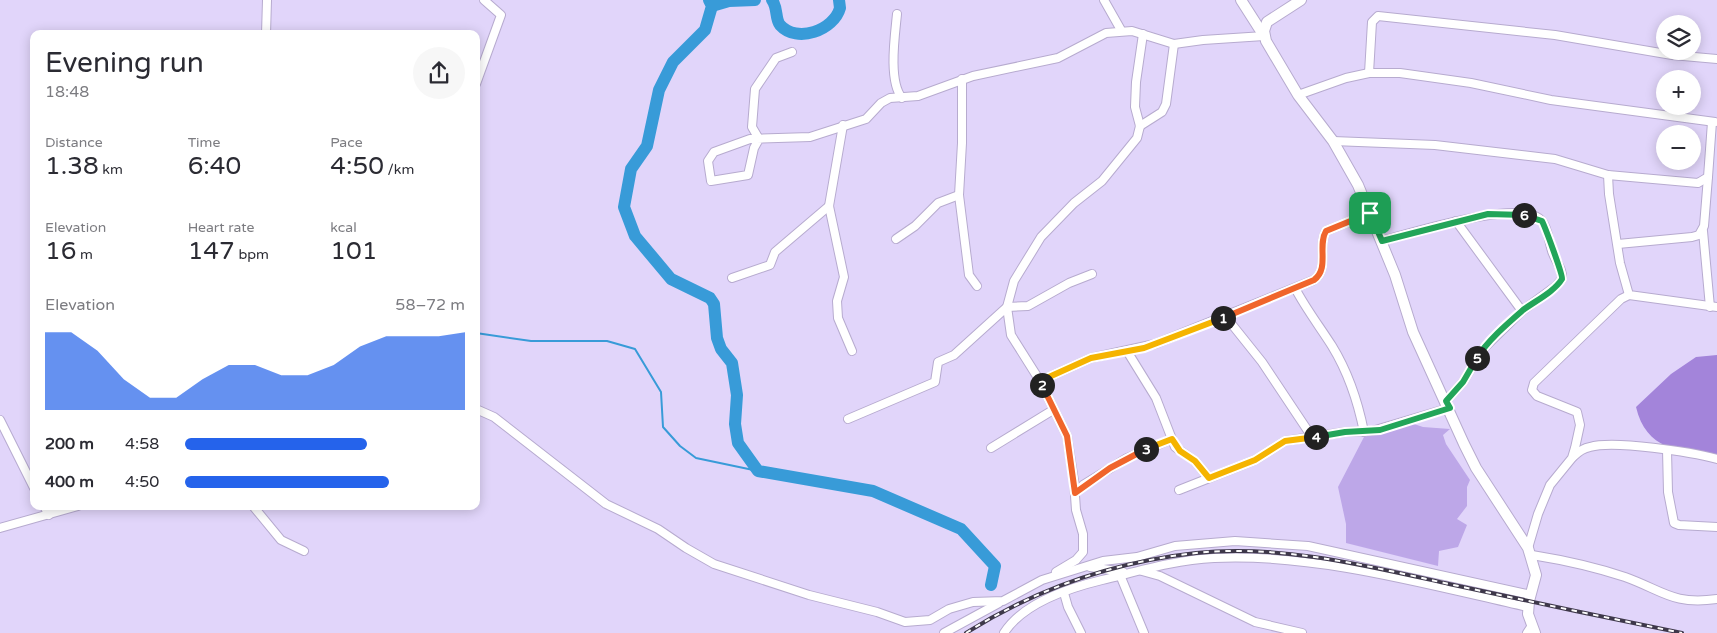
<!DOCTYPE html>
<meta charset="utf-8">
<style>
body{margin:0;font-family:"Varela Round",sans-serif;background:#f7f7f7;color:#2b2b33;height:100vh;display:flex;flex-direction:column;font-size:19px;white-space:nowrap}
*{box-sizing:border-box;margin:0}
p{font-size:16px;color:#7c7c81}
.icon{flex:none;width:28px;height:28px;fill:none;stroke:currentColor;stroke-width:2;stroke-linecap:round;stroke-linejoin:round}
.map{position:relative;flex:1;overflow:hidden}
.sheet{position:absolute;left:30px;top:30px;width:450px;height:480px;display:flex;flex-direction:column;background:#fff;border-radius:10px;box-shadow:0 2px 12px #0003}
.sheet>*{flex:none}
.buttons{position:absolute;left:1656px;top:15px;display:grid;gap:10px}
.buttons a{display:grid;place-items:center;width:45px;height:45px;border-radius:50%;background:#fff;box-shadow:0 2px 12px #0003;font-size:25px}
.pin{position:absolute;display:grid;place-items:center;width:42px;height:42px;color:#fff;margin:-21px;border-radius:10px;box-shadow:0 2px 8px #0006}
.km{position:absolute;width:25px;height:25px;margin:-12px;border-radius:50%;background:#222;color:#fff;font-size:14px;line-height:25px;text-align:center}
.round{display:grid;place-items:center;flex:none;width:52px;height:52px;border-radius:26px;background:#f7f7f7}
.headline{display:flex;align-items:center;justify-content:space-between;height:85px;padding:0 15px}
h1{font-size:28px;font-weight:600;line-height:38px}
.metrics{display:grid;grid-template-columns:repeat(3,1fr);gap:8px;height:85px;padding:5px 15px}
.metrics div{display:grid;align-content:center}
.metrics b{font-size:25px;font-weight:600}
.metrics small{font-size:14px;font-weight:400}
.metrics p{font-size:14px}
.chart{height:140px;padding:10px 15px}
.chart p{display:flex;justify-content:space-between}
.chart svg{width:100%;height:90px;margin-top:5px;fill:#2563eb;opacity:.7}
ul{padding:0 15px;list-style:none;font-size:16px}
li{display:grid;grid-template-columns:80px 60px 1fr;align-items:center;height:38px}
li i{height:12px;border-radius:6px;background:#2563eb}
.map>svg:first-child{display:block}
.green{fill:#bda7e8}
.forest{fill:#a384da}
.lines{fill:none;stroke-linecap:round;stroke-linejoin:round}
.stream{stroke:#389bd8;stroke-width:2}
.river{stroke:#389bd8;stroke-width:12}
.street-casing{stroke:#b7abcf;stroke-width:10}
.secondary-casing{stroke:#b7abcf;stroke-width:12}
.street{stroke:#fff;stroke-width:8}
.secondary{stroke:#fff;stroke-width:10}
.rail-casing{stroke:#3e384a;stroke-width:4}
.rail{stroke:#fdfdfd;stroke-width:2;stroke-dasharray:5.5;stroke-linecap:butt}
.split-1-casing{stroke:#fff;stroke-width:10}
.split-2-casing{stroke:#fff;stroke-width:10}
.split-3-casing{stroke:#fff;stroke-width:10}
.split-4-casing{stroke:#fff;stroke-width:10}
.split-5-casing{stroke:#fff;stroke-width:10}
.split-6-casing{stroke:#fff;stroke-width:10}
.split-7-casing{stroke:#fff;stroke-width:10}
.split-1{stroke:#f0652b;stroke-width:6}
.split-2{stroke:#f5b400;stroke-width:6}
.split-3{stroke:#f0652b;stroke-width:6}
.split-4{stroke:#f5b400;stroke-width:6}
.split-5{stroke:#22a559;stroke-width:6}
.split-6{stroke:#22a559;stroke-width:6}
.split-7{stroke:#22a559;stroke-width:6}
</style>
<div class="map">
<svg width="1717" height="633" viewBox="0 0 1717 633">
<rect width="100%" height="100%" fill="#e1d5fa"/>
<path class="green" d="M1411 423 1423 427 1450 429 1443 435 1446 444 1470 480 1467 487V506L1457 519 1467 525 1458 547 1439 551 1438 566 1346 543V524L1338 487 1364 437Z"/>
<path class="forest" d="M1717 355V457C1679 451 1646 450 1636 407L1671 374 1696 357Z"/>
<g class="lines">
<path class="stream" d="M476 333 531 341H607L635 349 661 392 663 427 680 446 696 458 758 471"/>
<g class="river">
<path d="M709 0 712 6 705 30 673 62 659 90 647 146 631 169 624 207 635 236 671 279 710 298 714 304 717 338 721 349 732 363 737 395 735 424 738 443 758 471 873 491 961 529 995 566 991 585"/>
<path d="M772 0C778 8 775 19 780 25 797 44 834 30 840 8L839 0"/>
<path d="M712 6 729 1 755 0"/>
</g>
<g class="street-casing">
<g id="street">
<path d="M1104 0 1121 30"/>
<path d="M897 14C895 35 888 81 902 98"/>
<path d="M266 34 267 0"/>
<path d="M792 52 776 58 755 89 752 127 759 139 754 148 748 175 711 181 708 161 714 152 750 139 810 137 866 119 881 103 890 98 918 96 973 76 1058 58 1106 33 1132 31 1174 44 1203 40 1264 36"/>
<path d="M1369 73 1372 22 1378 16 1555 35 1672 55 1717 59"/>
<path d="M962 79V143L959 195 969 275 977 286"/>
<path d="M476 84 501 15 484 0"/>
<path d="M1298 95 1346 78 1369 73H1400L1471 83 1551 100 1715 122"/>
<path d="M843 125 829 206 844 277 837 301 838 318 852 351"/>
<path d="M1140 126 1162 112 1166 104 1174 44"/>
<path d="M1333 141 1435 145 1555 159 1608 175 1698 183 1708 177 1712 122"/>
<path d="M1608 175 1609 194 1620 263 1629 295 1717 307"/>
<path d="M1456 221 1522 311"/>
<path d="M1703 231 1710 307"/>
<path d="M896 239 915 226 938 203 959 195"/>
<path d="M1381 241C1408 234 1524 197 1542 221 1548 228 1549 242 1552 251 1555 261 1563 268 1562 279L1556 286 1522 311 1482 350 1463 382 1446 401"/>
<path d="M1618 244 1692 237 1699 235 1704 226 1708 177"/>
<path d="M732 278 770 265 775 252 829 206"/>
<path d="M1295 288C1306 309 1320 327 1332 346 1348 372 1358 402 1364 432"/>
<path d="M1226 317 1262 362 1312 437"/>
<path d="M1127 351 1156 398 1175 447 1195 461 1209 478"/>
<path d="M1040 381 1091 358 1155 344 1314 280C1330 268 1317 246 1326 231L1370 213"/>
<path d="M476 409 494 417 606 504 658 529 686 548 714 564 809 595 877 612 905 622 930 620 949 609 973 602 1003 601 1042 580 1103 561 1137 557 1175 546 1235 541 1308 546 1531 595"/>
<path d="M848 419 935 382 938 362 954 355 1007 307 1028 306 1069 283 1092 274"/>
<path d="M0 420 34 488"/>
<path d="M991 448 1053 410"/>
<path d="M1667 450 1668 492 1674 523 1679 525 1717 527"/>
<path d="M1573 457C1578 452 1583 448 1590 447 1614 440 1692 452 1717 459"/>
<path d="M1179 490 1255 460 1285 441 1345 432 1372 431 1449 408"/>
<path d="M1075 493 1083 485 1127 458 1172 439"/>
<path d="M44 506 49 515"/>
<path d="M253 506 281 540 304 551"/>
<path d="M0 528 78 506"/>
<path d="M1528 548 1538 514 1550 485 1572 458 1575 448 1580 425 1577 412 1537 396 1532 390 1534 383 1621 299 1629 295"/>
<path d="M1532 555C1563 560 1595 567 1625 577 1664 591 1672 605 1717 599"/>
<path d="M1090 567 1123 572"/>
<path d="M1142 571 1160 576 1255 622 1302 633"/>
<path d="M1056 572 1076 560 1083 552V534L1076 510 1074 481 1067 436 1040 381 1011 335 1007 307 1014 281 1041 237 1074 203 1102 181 1137 138 1140 126 1135 107 1136 82 1143 34"/>
<path d="M1120 575 1144 633"/>
<path d="M1064 593 1068 607 1081 633"/>
<path d="M944 633 999 603"/>
<path d="M1004 633C1023 603 1069 588 1102 580 1139 571 1175 560 1214 558 1316 553 1429 585 1528 607"/>
<path d="M1527 633 1531 627"/>
</g>
</g>
<g class="secondary-casing">
<g id="secondary">
<path d="M1241 0 1264 36"/>
<path d="M1301 0 1267 22 1264 31 1266 41 1298 95 1333 141 1358 185 1395 275 1413 332 1464 444 1476 468 1528 548 1536 575 1529 601 1528 614 1535 633"/>
</g>
</g>
<use href="#street" class="street"/>
<use href="#secondary" class="secondary"/>
<g class="rail-casing">
<path id="rail" d="M966 633C1036 589 1113 562 1196 553 1280 544 1368 566 1449 584 1527 601 1604 617 1682 633"/>
</g>
<use href="#rail" class="rail"/>
</g>
<g class="lines">
<g class="split-1-casing">
<path id="split-1" d="M1223 318 1314 280C1330 268 1317 246 1326 231L1370 213"/>
</g>
<g class="split-2-casing">
<path id="split-2" d="M1042 385 1040 381 1091 358 1144 348 1223 318"/>
</g>
<g class="split-3-casing">
<path id="split-3" d="M1042 385 1067 436 1075 493 1110 468 1146 449"/>
</g>
<g class="split-4-casing">
<path id="split-4" d="M1146 449 1172 439 1180 451 1195 461 1209 478 1255 460 1285 441 1316 437"/>
</g>
<g class="split-5-casing">
<path id="split-5" d="M1316 437 1345 432 1380 430 1450 408 1446 401 1463 382 1477 358"/>
</g>
<g class="split-6-casing">
<path id="split-6" d="M1477 358C1487 341 1508 323 1523 310 1535 301 1554 292 1562 279 1563 275 1545 227 1542 221L1524 215"/>
</g>
<g class="split-7-casing">
<path id="split-7" d="M1370 213 1382 241 1488 214 1524 215"/>
</g>
<use href="#split-1" class="split-1"/>
<use href="#split-2" class="split-2"/>
<use href="#split-3" class="split-3"/>
<use href="#split-4" class="split-4"/>
<use href="#split-5" class="split-5"/>
<use href="#split-6" class="split-6"/>
<use href="#split-7" class="split-7"/>
</g>
</svg>
<div class="buttons">
<a><svg class="icon" aria-label="layers" viewBox="0 0 24 24"><path d="M12 4l9 5-9 5-9-5zM3 14l9 5 9-5"/></svg></a>
<a>+</a>
<a>−</a>
</div>
<div class="pin" style="left:1370px;top:213px;background:#1e9e55"><svg class="icon" aria-label="arrive" viewBox="0 0 24 24"><path d="M6 21V4h12l-3 4 3 4H6"/></svg></div>
<b class="km" style="left:1223px;top:318px">1</b>
<b class="km" style="left:1042px;top:385px">2</b>
<b class="km" style="left:1146px;top:449px">3</b>
<b class="km" style="left:1316px;top:437px">4</b>
<b class="km" style="left:1477px;top:358px">5</b>
<b class="km" style="left:1524px;top:215px">6</b>
<section class="sheet">
<div class="headline"><div><h1>Evening run</h1><p>18:48</p></div><a class="round"><svg class="icon" aria-label="share" viewBox="0 0 24 24"><path d="M12 15V3M7 8l5-5 5 5M5 13v7h14v-7"/></svg></a></div>
<div class="metrics">
<div><p>Distance</p><b>1.38<small> km</small></b></div>
<div><p>Time</p><b>6:40</b></div>
<div><p>Pace</p><b>4:50<small> /km</small></b></div>
</div>
<div class="metrics">
<div><p>Elevation</p><b>16<small> m</small></b></div>
<div><p>Heart rate</p><b>147<small> bpm</small></b></div>
<div><p>kcal</p><b>101</b></div>
</div>
<div class="chart"><p><span>Elevation</span>58–72 m</p>
<svg viewBox="0 0 160 44" preserveAspectRatio="none"><path d="M0 44V6L10 6L20 15L30 29L40 38L50 38L60 29L70 22L80 22L90 27L100 27L110 22L120 13L130 8L140 8L150 8L160 6V44z"/></svg>
</div>
<ul>
<li><b>200 m</b>4:58<i style="width:65%"></i></li>
<li><b>400 m</b>4:50<i style="width:73%"></i></li>
</ul>
</section>
</div>
